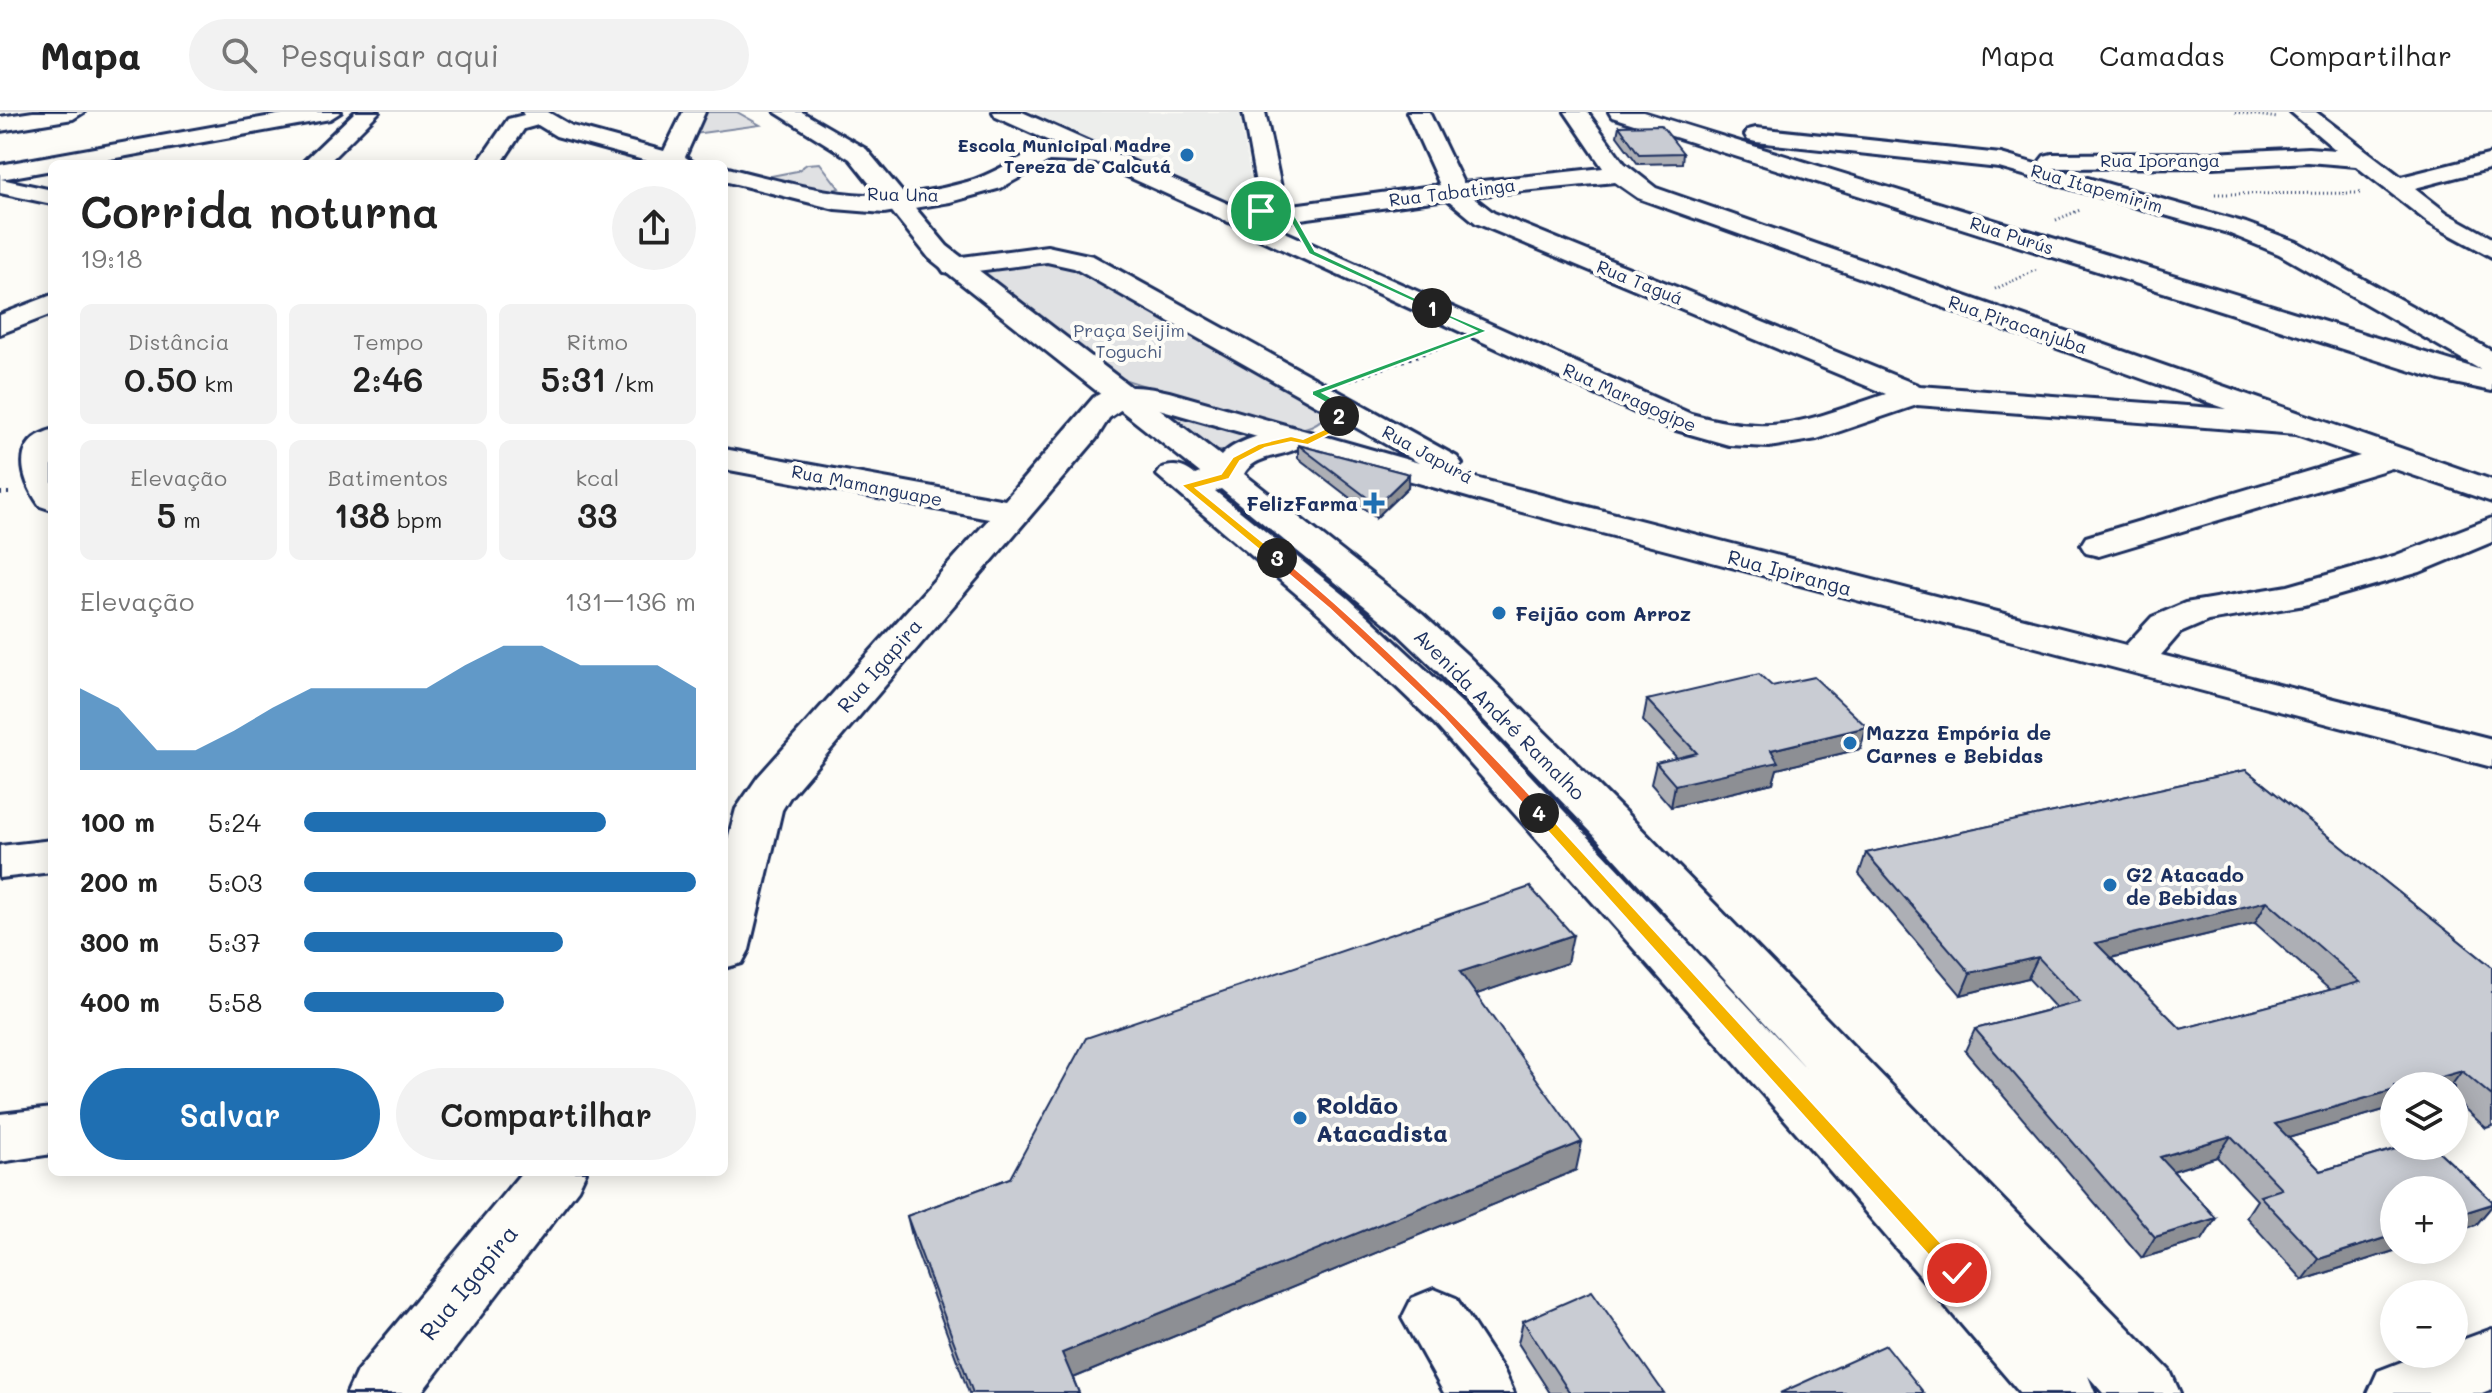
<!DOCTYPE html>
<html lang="pt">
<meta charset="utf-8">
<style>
body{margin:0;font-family:Mali,sans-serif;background:#f2f2f2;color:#222;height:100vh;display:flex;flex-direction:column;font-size:30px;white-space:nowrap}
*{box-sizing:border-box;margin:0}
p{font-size:26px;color:#767676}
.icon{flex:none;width:44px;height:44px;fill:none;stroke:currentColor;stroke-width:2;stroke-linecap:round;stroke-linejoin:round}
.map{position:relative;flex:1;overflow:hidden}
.side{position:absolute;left:48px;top:48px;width:680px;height:1016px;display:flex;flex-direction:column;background:#fff;border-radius:12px;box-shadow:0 4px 20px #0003}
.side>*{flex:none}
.buttons{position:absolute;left:2380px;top:960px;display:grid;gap:16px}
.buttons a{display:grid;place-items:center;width:88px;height:88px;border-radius:50%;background:#fff;box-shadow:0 4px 20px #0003;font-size:40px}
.pin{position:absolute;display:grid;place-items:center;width:68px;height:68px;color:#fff;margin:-34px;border:4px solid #fff;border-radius:50%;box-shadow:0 2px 8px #0007}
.km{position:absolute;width:40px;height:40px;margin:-20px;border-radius:50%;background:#222;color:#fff;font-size:22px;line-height:40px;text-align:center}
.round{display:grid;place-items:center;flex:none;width:84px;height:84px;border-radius:42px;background:#f2f2f2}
.summary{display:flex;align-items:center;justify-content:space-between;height:136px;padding:0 32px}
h1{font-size:44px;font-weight:600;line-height:60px}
.stats{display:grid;grid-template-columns:repeat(3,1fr);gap:12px;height:136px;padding:8px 32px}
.stats div{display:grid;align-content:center;border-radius:12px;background:#f2f2f2;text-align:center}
.stats b{font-size:34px;font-weight:600}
.stats small{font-size:22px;font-weight:400}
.stats p{font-size:22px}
.chart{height:224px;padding:16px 32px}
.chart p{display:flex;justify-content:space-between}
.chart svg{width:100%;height:144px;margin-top:8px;fill:#1f6fb2;opacity:.7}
.primary-button{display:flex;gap:16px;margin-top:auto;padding:16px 32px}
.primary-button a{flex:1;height:92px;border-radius:48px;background:#1f6fb2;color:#fff;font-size:32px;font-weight:600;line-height:92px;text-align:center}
.primary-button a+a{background:#f2f2f2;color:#222}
ul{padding:0 32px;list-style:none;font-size:26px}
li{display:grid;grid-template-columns:128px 96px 1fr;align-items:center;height:60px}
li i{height:20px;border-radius:10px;background:#1f6fb2}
header{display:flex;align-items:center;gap:48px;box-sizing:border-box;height:112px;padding:0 40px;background:#fff;border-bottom:2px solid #e0e0e0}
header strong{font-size:38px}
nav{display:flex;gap:44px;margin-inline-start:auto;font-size:28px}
.search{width:560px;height:72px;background:#f2f2f2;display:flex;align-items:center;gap:20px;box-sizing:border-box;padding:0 28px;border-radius:44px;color:#767676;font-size:30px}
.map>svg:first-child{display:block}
.built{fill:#edeeec}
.green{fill:#e0e1e3;stroke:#7e88a0;stroke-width:2}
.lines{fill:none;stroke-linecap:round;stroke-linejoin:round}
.minor-casing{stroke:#1b2f5e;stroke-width:6}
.major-casing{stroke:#1b2f5e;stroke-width:6}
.highway-casing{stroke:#1b2f5e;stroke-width:6}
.path-far1{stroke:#1b2f5e;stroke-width:3;stroke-dasharray:1 3;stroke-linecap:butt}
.path{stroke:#1b2f5e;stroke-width:4;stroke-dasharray:2 5;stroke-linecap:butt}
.minor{fill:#fdfcf7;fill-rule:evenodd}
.major{fill:#fdfcf7;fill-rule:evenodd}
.highway{fill:#fdfcf7;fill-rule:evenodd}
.wall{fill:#adafb5;stroke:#1b2f5e;stroke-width:2;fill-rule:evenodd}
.shaded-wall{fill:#8d8f94;stroke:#1b2f5e;stroke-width:2}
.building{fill:#c9ccd3;stroke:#1b2f5e;stroke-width:2;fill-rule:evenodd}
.split-1{fill:#22a559;stroke:#fff;stroke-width:2}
.split-2{fill:#22a559;stroke:#fff;stroke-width:2}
.split-3{fill:#f5b400;stroke:#fff;stroke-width:2}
.split-4{fill:#f0652b;stroke:#fff;stroke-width:2}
.split-5{fill:#f5b400;stroke:#fff;stroke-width:2}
.poi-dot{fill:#1f6fb2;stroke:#fdfcf7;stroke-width:3}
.labels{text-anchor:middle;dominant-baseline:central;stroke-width:8;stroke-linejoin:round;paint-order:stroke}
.far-poi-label{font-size:18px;font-weight:bold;fill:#1b2f5e;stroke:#fdfcf7;text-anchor:end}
.far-street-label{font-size:18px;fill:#1b2f5e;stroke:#fdfcf7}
.far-park-label{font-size:18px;fill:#4c5c7f;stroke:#fdfcf7}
.poi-label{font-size:20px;font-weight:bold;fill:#1b2f5e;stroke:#fdfcf7;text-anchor:start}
.street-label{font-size:20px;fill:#1b2f5e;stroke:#fdfcf7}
.near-poi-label{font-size:24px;font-weight:bold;fill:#1b2f5e;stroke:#fdfcf7;text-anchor:start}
.near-street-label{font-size:24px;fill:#1b2f5e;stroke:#fdfcf7}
</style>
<header>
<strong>Mapa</strong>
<div class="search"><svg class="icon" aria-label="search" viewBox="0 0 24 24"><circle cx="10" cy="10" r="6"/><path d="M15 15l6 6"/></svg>Pesquisar aqui</div>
<nav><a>Mapa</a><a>Camadas</a><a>Compartilhar</a></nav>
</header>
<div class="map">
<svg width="2492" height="1281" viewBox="0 0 2492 1281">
<rect width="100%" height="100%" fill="#fdfcf7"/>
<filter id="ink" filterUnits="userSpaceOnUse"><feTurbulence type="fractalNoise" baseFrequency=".0125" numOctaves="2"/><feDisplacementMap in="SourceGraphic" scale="16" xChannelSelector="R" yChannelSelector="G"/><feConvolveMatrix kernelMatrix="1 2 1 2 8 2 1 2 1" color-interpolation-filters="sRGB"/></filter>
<g filter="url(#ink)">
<path class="built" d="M1031 0H1239L1254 86 1245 92 1231 90Z"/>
<g class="green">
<path d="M705 0H737L760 13 694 22Z"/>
<path d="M820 51 839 76 828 80 761 66 797 59 807 52Z"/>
<path d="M1042 147 1064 150 1324 294 1326 303C1313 318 1298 318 1278 317L1117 265 979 159 981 156Z"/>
<path d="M1151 293 1240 319 1247 326 1246 329 1229 339H1211Z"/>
</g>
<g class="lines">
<g class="minor-casing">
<g id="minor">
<path d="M33 0H84L73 7 0 19V5Z"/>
<path d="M294 0H341L330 7 83 52H52V58L1 67 52 78V92L0 81V53Z"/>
<path d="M355 0H379L327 52H301Z"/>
<path d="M522 0H548L572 14 664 39 683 0H705L685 45 696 52H658L556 24 538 13 524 17 501 52H477L508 7 524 3Z"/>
<path d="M993 0H1022L1251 102 1255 107 1252 111 1267 112 1691 302C1775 326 1807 308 1886 282L1476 111 1447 87 1286 109 1265 104 1261 99 1243 0H1265L1285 94 1440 73 1407 0H1429L1463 71 1603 56 1565 0H1587L1624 51 1656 76 2492 368V390L2392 356 2099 444 2086 441 2081 433 2086 425 2360 344 2296 322 1917 293 1817 327 1769 335 1729 333 1669 316 1249 122 1245 117 1248 113 1233 112 1098 51 1049 49 1001 76 950 90 884 101 835 97 724 69V55C816 78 872 97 967 70 1003 60 1026 34 1065 36L996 5ZM1615 70 1638 86 2227 297 1920 274 1494 101 1472 84Z"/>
<path d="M1609 0H1643L2481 258 2279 142 2228 121 1999 56 1756 30 1748 28 1745 23 1748 18 1756 16 2001 42 2043 54 2040 49 2044 44 2052 42 2213 41 2308 36 2336 38 2291 0H2316L2401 65 2492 42V56L2415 76 2447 101 2492 126V145L2429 111 2356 54 2308 50 2213 55 2052 56 2246 111 2297 130 2492 239V279L2440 268 1612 5Z"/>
<path d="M1047 134 1093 144 1457 345 1462 352 1452 360 2126 533 2152 505 2185 491 2288 474 2394 444 2492 406V430L2420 460 2305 493 2208 509 2180 521 2161 543 2492 627V655L1499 394 1152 295 1126 294 1109 306 1096 327 790 685 782 698 749 838 742 851 724 856V742L736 697 758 665 989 407 724 357V337L1005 388 1094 285C1118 271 1143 274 1169 280L1419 351 1074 156 1047 150 954 162 944 160 940 154 944 148 954 146Z"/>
<path d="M52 183V202L0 222V203Z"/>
<path d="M52 318V398L40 394C21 368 10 329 52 318Z"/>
<path d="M52 728V760L0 766V734Z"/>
<path d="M52 996V1042L0 1050V1002Z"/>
<path d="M522 1060H586L578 1077 421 1281H347L357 1259Z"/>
<path d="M1434 1177 1456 1186 1504 1259 1514 1281H1444L1402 1206 1412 1186Z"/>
</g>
</g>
<g class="major-casing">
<path id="major" d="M775 0H802L866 37 947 134 1221 344C1236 327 1281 315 1303 320L1308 327C1293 348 1258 338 1244 362L1422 502 1466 542 1623 698 2170 1259 2180 1281H2103L2088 1264 2095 1281H2020L1820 1047 1434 611 1320 502 1157 363 1162 356C1176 352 1184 354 1195 363L1200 361 929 146 850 47ZM1221 377 1394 518 1438 560 1591 720 1807 957 1464 593 1348 486 1215 379Z"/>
</g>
<g class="highway-casing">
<path id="highway" d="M2492 1217V1277L2482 1281H2368L2378 1259 2422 1242H2454V1231Z"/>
</g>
<g class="path-far1">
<path d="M2235 0 2278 6"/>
<path d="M2215 82 2361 81"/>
<path d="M2056 108 2080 98"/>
<path d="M1995 177 2037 158"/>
</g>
<g class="path">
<path d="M1350 268 1446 233"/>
<path d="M0 381H13"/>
</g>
<use href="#minor" class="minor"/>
<use href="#major" class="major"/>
<use href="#highway" class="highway"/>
</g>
<g class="wall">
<path d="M1619 14 1683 41 1682 51 1638 52 1617 24Z"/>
<path d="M1298 333 1409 362 1408 375 1376 406 1298 346Z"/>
<path d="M1772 574 1860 637 1777 657 1773 671 1671 695 1651 672 1656 651 1677 646 1643 609 1647 588Z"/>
<path d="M2246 658 2492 855V1014L2486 1016 2454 987V974H2394V995L2288 1026 2321 1059 2406 1034H2433L2492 1089V1094L2476 1113 2454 1120V1078H2394V1138H2397L2303 1168 2246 1105 2257 1088 2217 1045 2173 1059 2216 1106 2202 1128 2142 1146 1965 939 1975 917 2056 896 2028 866 1961 883 1859 762 1866 741ZM2255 811 2330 878 2181 917 2111 846Z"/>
<path d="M1530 775 1567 851 1476 882 1576 1058 1073 1266 1079 1281H969L914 1132 907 1104 1010 1066Z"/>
<path d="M1523 1209 1664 1281H1550L1518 1231Z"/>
</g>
<g class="shaded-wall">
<path d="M1409 362 1408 375 1376 406 1377 393Z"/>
<path d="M1867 615 1860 637 1777 657 1773 671 1671 695 1675 673 1771 638Z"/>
<path d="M2267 789 2255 811 2085 852 2096 831Z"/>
<path d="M1573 823 1567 851 1457 889 1460 860Z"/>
<path d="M2038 845 2028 866 1961 883 1970 861Z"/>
<path d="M2462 959 2451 974H2409Z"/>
<path d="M2394 978V995L2261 1034 2275 1012Z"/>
<path d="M2231 1024 2217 1045 2147 1067 2160 1045Z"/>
<path d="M1582 1030 1576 1058 1066 1269 1062 1241Z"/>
<path d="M2492 1092V1094L2476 1113 2454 1120V1104Z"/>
<path d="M2216 1106 2202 1128 2142 1146 2155 1125Z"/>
<path d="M2394 1123V1138H2397L2303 1168 2319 1147Z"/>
</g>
<g class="building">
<path d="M1661 13 1683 41 1639 42 1619 14Z"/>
<path d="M1298 333 1409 362 1377 393Z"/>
<path d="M1759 562 1772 574 1814 565 1867 615 1771 638 1778 650 1675 673 1656 651 1697 641 1647 588Z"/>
<path d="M2246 658 2492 855V984L2462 959 2409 974H2394V978L2275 1012 2321 1059 2406 1034H2433L2492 1089V1092L2454 1104V1078H2394V1123L2319 1147 2260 1084 2282 1077 2231 1024 2160 1045 2216 1106 2155 1125 1975 917 2080 890 2038 845 1970 861 1866 741ZM2267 789 2360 870 2181 917 2096 831Z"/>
<path d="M1530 775 1573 823 1460 860 1582 1030 1062 1241 1079 1281H973L907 1104 1010 1066 1086 926Z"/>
<path d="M1592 1179 1664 1281H1570L1523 1209Z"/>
<path d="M1886 1233 1924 1281H1780Z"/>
</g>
</g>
<path class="split-1" d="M1261 97H1279L1294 102 1315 139 1437 196 1429 197 1309 142 1288 105 1258 100Z"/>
<path class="split-2" d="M1429 194 1488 219 1323 281 1336 288 1342 306H1335L1328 292 1312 283V279L1476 219 1429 197Z"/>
<path class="split-3" d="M1335 302H1342L1343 309 1332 321 1308 333 1291 330 1265 336 1240 349 1229 367 1196 376 1280 444V449H1273L1181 373 1221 362 1233 345 1258 332 1291 324 1303 327 1325 317Z"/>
<path class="split-4" d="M1273 444H1280C1375 523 1460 607 1544 698V704H1534L1444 605 1330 497 1273 449Z"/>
<path class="split-5" d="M1539 697 1544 698 1963 1155 1966 1161 1963 1167H1950L1534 704 1532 701Z"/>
<g class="poi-dot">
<circle cx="1187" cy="43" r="8"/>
<path d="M1370 379h8v8h8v8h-8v8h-8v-8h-8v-8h8z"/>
<circle cx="1499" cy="501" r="8"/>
<circle cx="1850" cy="631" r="8"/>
<circle cx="2110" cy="773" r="8"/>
<circle cx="1300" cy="1006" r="8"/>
</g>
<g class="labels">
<g class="far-poi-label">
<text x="1171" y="33">Escola Municipal Madre<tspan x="1171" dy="21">Tereza de Calcutá</tspan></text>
</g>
<g class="far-street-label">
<text x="2160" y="48">Rua Iporanga</text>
<text transform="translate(2097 76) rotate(16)">Rua Itapemirim</text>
<text transform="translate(1452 80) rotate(-7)">Rua Tabatinga</text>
<text transform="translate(903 82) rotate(1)">Rua Una</text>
<text transform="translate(2012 123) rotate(18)">Rua Purús</text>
<text transform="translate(1640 170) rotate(22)">Rua Taguá</text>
<text transform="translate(2018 212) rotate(19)">Rua Piracanjuba</text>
<text transform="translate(1630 285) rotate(24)">Rua Maragogipe</text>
<text transform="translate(1428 342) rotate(29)">Rua Japurá</text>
<text transform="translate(867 373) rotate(11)">Rua Mamanguape</text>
</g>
<g class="far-park-label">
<text x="1129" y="218">Praça Seijim<tspan x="1129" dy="21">Toguchi</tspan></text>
</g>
<g class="poi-label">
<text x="1358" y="391" text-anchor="end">FelizFarma</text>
<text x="1515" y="501">Feijão com Arroz</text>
<text x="1866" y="620">Mazza Empória de<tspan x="1866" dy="23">Carnes e Bebidas</tspan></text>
<text x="2126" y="762">G2 Atacado<tspan x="2126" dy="23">de Bebidas</tspan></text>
</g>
<g class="street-label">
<text transform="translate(1790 460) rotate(15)">Rua Ipiranga</text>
<text transform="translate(879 553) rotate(-49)">Rua Igapira</text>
<text transform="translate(1500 602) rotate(45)">Avenida André Ramalho</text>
</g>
<g class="near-poi-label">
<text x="1316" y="992">Roldão<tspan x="1316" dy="28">Atacadista</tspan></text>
</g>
<g class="near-street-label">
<text transform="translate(468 1170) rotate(-51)">Rua Igapira</text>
</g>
</g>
</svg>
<div class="buttons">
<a><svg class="icon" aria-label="layers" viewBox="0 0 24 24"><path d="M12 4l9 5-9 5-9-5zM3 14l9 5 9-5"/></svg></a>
<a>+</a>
<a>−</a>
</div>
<div class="pin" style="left:1261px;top:99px;background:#1e9e55"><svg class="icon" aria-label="arrive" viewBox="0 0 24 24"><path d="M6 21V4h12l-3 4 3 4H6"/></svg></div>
<div class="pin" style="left:1957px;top:1161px;background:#d93025"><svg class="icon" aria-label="check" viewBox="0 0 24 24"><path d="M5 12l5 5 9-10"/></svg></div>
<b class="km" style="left:1432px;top:196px">1</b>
<b class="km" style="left:1339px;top:304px">2</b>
<b class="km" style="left:1277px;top:446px">3</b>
<b class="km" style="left:1539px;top:701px">4</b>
<section class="side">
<div class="summary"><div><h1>Corrida noturna</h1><p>19:18</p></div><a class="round"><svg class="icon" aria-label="share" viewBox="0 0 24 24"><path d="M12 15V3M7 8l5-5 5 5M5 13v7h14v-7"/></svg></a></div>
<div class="stats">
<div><p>Distância</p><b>0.50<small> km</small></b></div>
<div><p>Tempo</p><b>2:46</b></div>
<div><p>Ritmo</p><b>5:31<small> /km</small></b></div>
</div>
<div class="stats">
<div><p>Elevação</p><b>5<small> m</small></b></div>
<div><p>Batimentos</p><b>138<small> bpm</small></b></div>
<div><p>kcal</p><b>33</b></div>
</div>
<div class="chart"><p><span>Elevação</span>131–136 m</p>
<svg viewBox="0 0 160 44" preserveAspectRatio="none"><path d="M0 44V19L10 25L20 38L30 38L40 32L50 25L60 19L70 19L80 19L90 19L100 12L110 6L120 6L130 12L140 12L150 12L160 19V44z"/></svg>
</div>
<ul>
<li><b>100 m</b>5:24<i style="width:77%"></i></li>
<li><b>200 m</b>5:03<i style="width:100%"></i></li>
<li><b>300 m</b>5:37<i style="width:66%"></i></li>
<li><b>400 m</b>5:58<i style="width:51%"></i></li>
</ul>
<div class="primary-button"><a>Salvar</a><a>Compartilhar</a></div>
</section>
</div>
